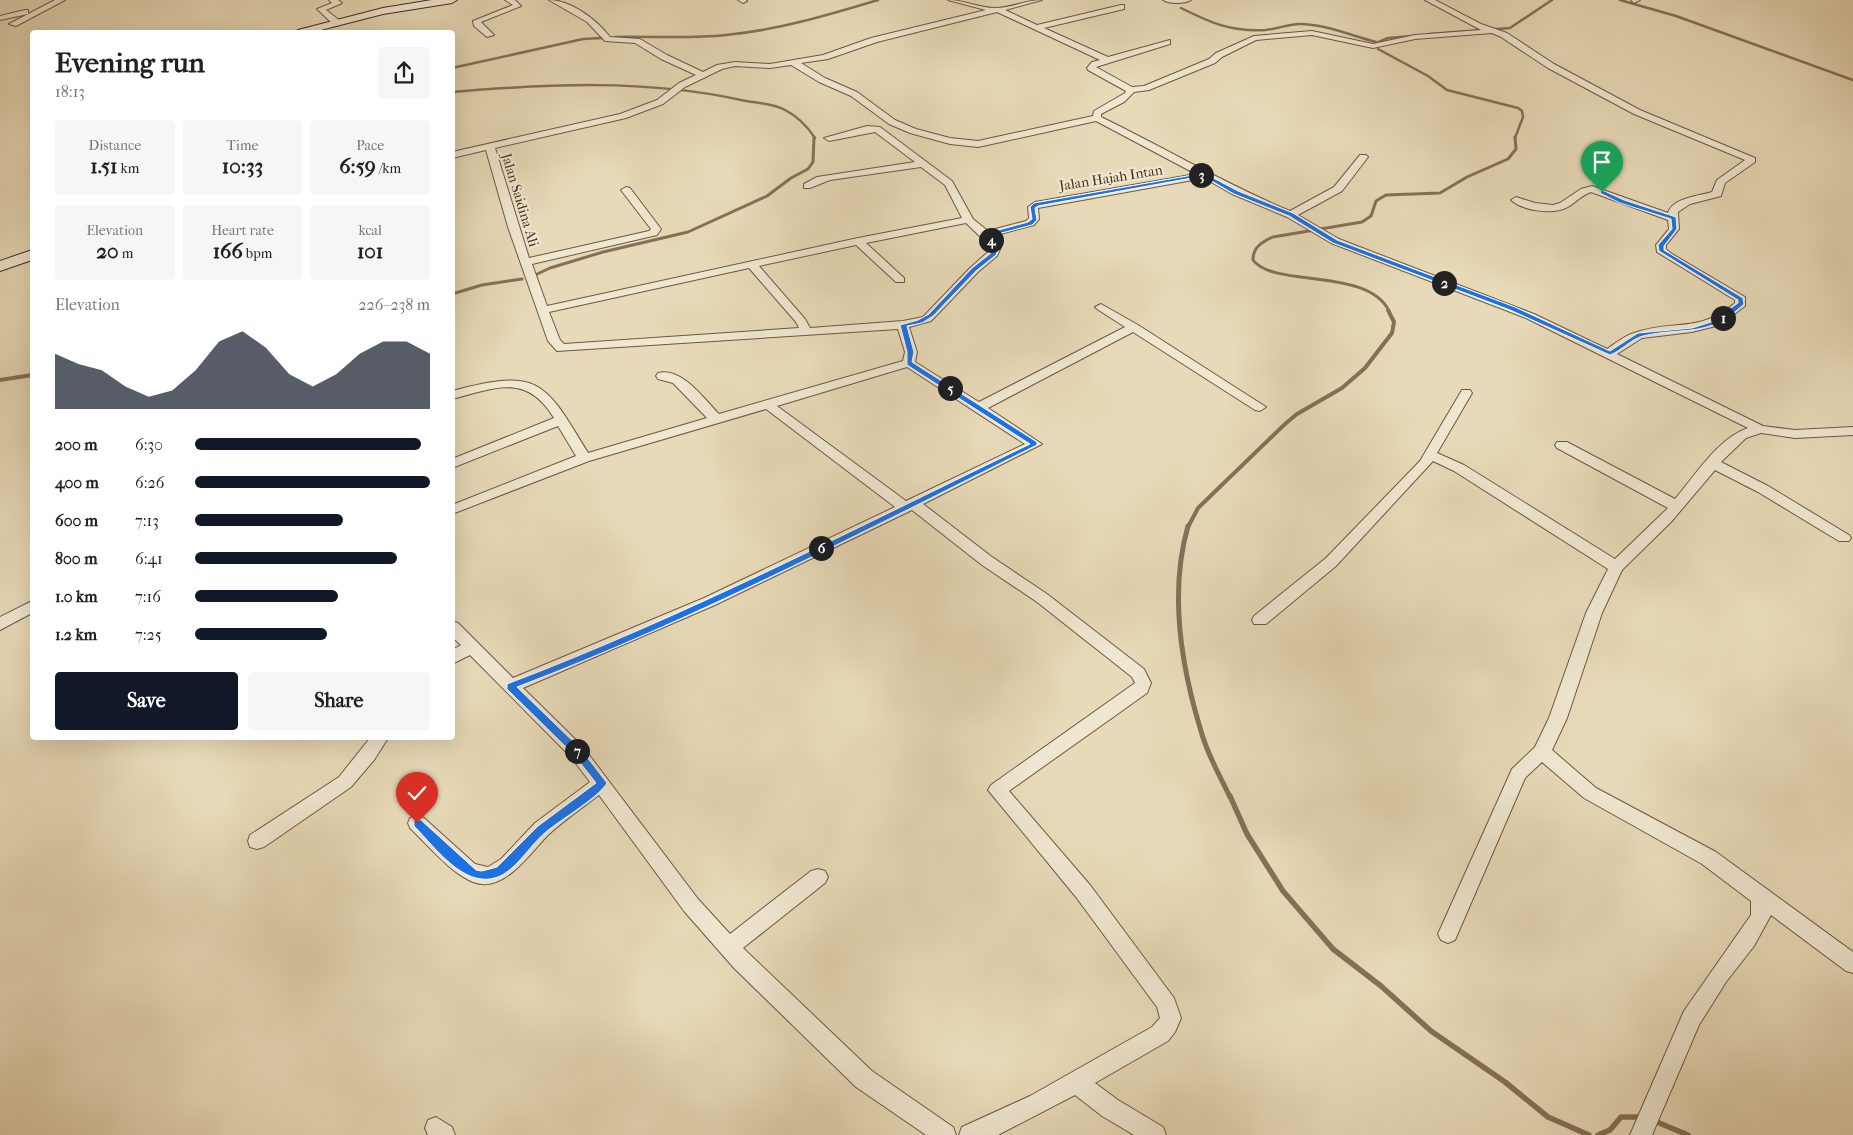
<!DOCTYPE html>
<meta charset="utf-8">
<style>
body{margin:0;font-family:"IM FELL French Canon",serif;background:#f6f6f6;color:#202124;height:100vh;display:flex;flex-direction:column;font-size:19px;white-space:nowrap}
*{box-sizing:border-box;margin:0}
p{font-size:16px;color:#757577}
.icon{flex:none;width:28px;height:28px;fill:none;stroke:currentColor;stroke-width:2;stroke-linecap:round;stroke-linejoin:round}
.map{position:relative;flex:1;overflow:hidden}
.panel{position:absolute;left:30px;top:30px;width:425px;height:710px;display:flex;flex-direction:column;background:#fff;border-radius:5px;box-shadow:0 5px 20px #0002}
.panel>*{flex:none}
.pin{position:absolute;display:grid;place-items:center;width:42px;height:42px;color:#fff;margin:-51px -21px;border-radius:50% 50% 50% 0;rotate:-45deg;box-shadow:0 0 5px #0007}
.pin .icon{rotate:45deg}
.km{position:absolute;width:25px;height:25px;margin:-12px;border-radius:50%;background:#222;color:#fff;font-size:14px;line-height:25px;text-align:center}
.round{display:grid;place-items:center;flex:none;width:52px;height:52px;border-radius:5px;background:#f6f6f6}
.summary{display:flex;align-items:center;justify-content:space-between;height:85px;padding:0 25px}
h1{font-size:28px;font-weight:700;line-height:38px}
.stats{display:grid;grid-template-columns:repeat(3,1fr);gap:8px;height:85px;padding:5px 25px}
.stats div{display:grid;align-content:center;border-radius:5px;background:#f6f6f6;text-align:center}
.stats b{font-size:21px;font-weight:700}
.stats small{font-size:14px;font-weight:400}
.stats p{font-size:14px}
.chart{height:140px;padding:10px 25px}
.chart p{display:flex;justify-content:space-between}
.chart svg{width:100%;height:90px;margin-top:5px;fill:#111827;opacity:.7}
.cta{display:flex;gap:10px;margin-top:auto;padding:10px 25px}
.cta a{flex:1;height:58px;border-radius:5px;background:#111827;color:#fff;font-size:20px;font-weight:700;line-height:58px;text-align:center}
.cta a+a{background:#f6f6f6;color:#202124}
ul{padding:0 25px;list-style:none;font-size:16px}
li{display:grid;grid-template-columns:80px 60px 1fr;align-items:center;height:38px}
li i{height:12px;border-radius:6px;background:#111827}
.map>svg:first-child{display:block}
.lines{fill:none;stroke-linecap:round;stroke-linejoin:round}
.stream-far4{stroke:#857058;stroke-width:2.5}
.stream-far3{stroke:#857058;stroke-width:3}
.stream-far2{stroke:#857058;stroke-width:4}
.stream-far1{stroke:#857058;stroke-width:5}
.stream{stroke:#857058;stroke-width:5.5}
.street-casing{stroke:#6d5742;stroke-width:2}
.secondary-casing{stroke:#442b1a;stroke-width:2}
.street{fill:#f0e7d1;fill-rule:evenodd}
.secondary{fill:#f0e7d1;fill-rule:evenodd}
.route{fill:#1a73e8;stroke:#fff}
.labels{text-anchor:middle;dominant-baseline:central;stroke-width:4.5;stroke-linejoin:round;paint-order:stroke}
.far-street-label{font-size:14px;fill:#442b1a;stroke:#f0e7d1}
</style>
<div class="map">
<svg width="1853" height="1135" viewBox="0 0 1853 1135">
<rect width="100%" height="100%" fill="#e8dab8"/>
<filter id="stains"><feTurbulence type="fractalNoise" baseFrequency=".004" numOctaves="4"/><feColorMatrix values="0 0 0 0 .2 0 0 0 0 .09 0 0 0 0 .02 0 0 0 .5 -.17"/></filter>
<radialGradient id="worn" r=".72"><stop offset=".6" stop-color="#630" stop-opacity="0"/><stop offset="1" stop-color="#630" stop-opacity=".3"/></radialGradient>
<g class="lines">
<g class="stream-far4">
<path d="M1620 0 1676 16 1853 80"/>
<path d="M1181 8C1211 23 1231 32 1266 30 1277 29 1289 24 1300 24 1325 24 1352 36 1376 42"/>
<path d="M1430 34 1510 28 1552 0"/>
<path d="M615 37C652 36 689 39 726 35 778 30 828 15 878 0"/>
<path d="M1374 44 1388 38 1414 36"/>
<path d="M1378 49 1428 76 1447 90 1518 108 1522 111 1523 117 1515 138"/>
<path d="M452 68 583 39 602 38"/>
<path d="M452 92C548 84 646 79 741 100 754 103 773 103 785 110 799 117 807 126 815 138"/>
</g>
<g class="stream-far3">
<path d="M533 276 550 268 603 252 688 232 767 196 791 178 808 169 813 162 814 137"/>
<path d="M452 294 482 285 522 279"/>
<path d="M1389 311C1368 267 1273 288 1253 260 1253 247 1262 242 1273 237L1362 222 1371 216 1376 201 1386 195 1440 193 1467 177 1508 159 1516 149 1515 137"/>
</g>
<g class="stream-far2">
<path d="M0 380 32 375"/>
<path d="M1188 527 1198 508 1285 424 1297 414 1342 388 1365 368 1392 333 1394 322 1388 310"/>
</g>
<path class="stream-far1" d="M1188 526C1169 592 1181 666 1201 731 1207 754 1220 776 1230 797"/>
<g class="stream">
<path d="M1230 796 1247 834 1283 891 1333 949 1381 986 1431 1031 1505 1082 1548 1117 1589 1135"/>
<path d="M1652 1120 1688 1135"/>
<path d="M1598 1135 1610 1130 1621 1117H1642"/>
</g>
<g class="street-casing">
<g id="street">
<path d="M55 0H65L16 26 9 24Z"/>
<path d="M329 0H338L342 3 326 10 339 20V24H333L317 9 332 3Z"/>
<path d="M505 0H515L521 6 481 22 494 35 487 37 474 26 473 21 513 5Z"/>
<path d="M549 0C571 0 597 20 610 37L640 39 667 55 703 72 717 65 735 62 770 64 823 55 871 38 986 10 948 0C964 0 979 8 995 8 1011 8 1026 0 1042 0L1005 10 1037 25 1121 5H1124V9L1044 28 1108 57 1170 40V44L1096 67 1132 87 1144 86 1209 59 1216 53 1254 36 1312 31 1373 44 1415 35 1481 30 1425 0H1435L1481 24 1507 33 1554 64 1640 110 1755 158V162L1725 183 1721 196 1690 204 1678 212 1679 229 1666 245V249L1672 254 1745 297V306L1720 325 1692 332 1642 338 1617 354 1763 426 1795 430 1853 427V435L1795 438 1761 433 1746 438 1721 462 1768 486 1849 535 1851 538 1849 541H1839L1758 492 1715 470 1671 522 1622 570 1602 613 1567 718 1552 750 1596 788 1716 852 1853 952V973L1846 971 1771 915 1754 946 1726 982 1699 1025 1652 1135H1630L1684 1011 1751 915V901L1702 864 1584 798 1542 762 1525 778 1455 940 1448 943 1441 940 1438 934 1512 769 1535 747 1549 718 1586 613 1608 569 1454 471 1433 461 1336 566 1266 624H1254L1252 620 1254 616 1326 558 1420 461 1462 390H1470L1472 393 1437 453 1464 465 1615 559 1668 508 1557 448 1555 445 1557 442H1567L1675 499C1695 476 1718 438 1748 428L1526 318 1331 243 1287 217 1232 194 1204 178 1038 208 1039 219 1034 225 993 236 1001 247 997 256 978 272 931 321 909 327 917 352 915 362 979 402 1125 327 1097 309 1095 307 1101 304 1138 325 1266 407 1260 411 1255 410 1133 332 988 408 1042 444 923 504 992 557 1047 594 1144 669 1151 683 1147 693 1009 791 1090 885 1174 998 1181 1018 1175 1032 1168 1041 1095 1083 1118 1100 1163 1127 1166 1135H1134L1102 1116 1075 1095 998 1135H959L962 1127 1030 1096 1152 1027 1160 1018 1157 1007 1076 897 988 790 991 785 1135 683 1132 677 1037 602 982 565 912 510 715 605 523 688 583 747 698 899 730 934 811 871 818 869 825 871 828 877 825 883 743 948 872 1071 953 1127 956 1135H926L856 1087 734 968 684 911 599 795C582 808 563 821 548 835 532 851 508 887 482 884 458 882 428 845 410 828L408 823 410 818 417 815 424 818 475 864 488 867 501 859 535 823 590 782 571 757 470 655 452 664V650L461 645 452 637V621L458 623 513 678 704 598 895 507 766 409 589 461 452 514V505L576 456 558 426 452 468V459L554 418C527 374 498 387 456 398L452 397V391C539 368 544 380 588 453L707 418 673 383 658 379 656 376 658 373C682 367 704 399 719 414L903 361 905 352 898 329 557 351 548 341 508 227 486 150 452 158V152L620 114 657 100 679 83 696 75 661 59 635 43 605 41 587 22ZM997 12 1100 60 1092 62 1087 68 1088 70 1126 91 1125 93 1094 111 1093 116 978 141 950 138 916 129 895 120 857 92 825 78 801 63 828 59 877 42ZM1492 33 1501 37 1548 68 1634 114 1745 160 1717 180 1712 192C1699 196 1672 198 1668 213L1592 186 1581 189 1560 203 1553 205 1535 203 1516 197 1511 200C1523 211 1554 215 1568 207 1576 202 1582 195 1591 192L1668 220 1669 229 1656 245 1657 252 1735 300V303C1699 334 1673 319 1634 333 1624 336 1616 343 1607 349L1534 314 1339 239 1298 215 1342 191 1368 157 1366 155H1360L1334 187 1290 211C1225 184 1165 148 1101 117V114L1124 102 1134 92 1149 90 1215 63 1222 57 1256 40 1312 35 1373 48 1415 39ZM791 65 819 82 851 96 889 124 910 133 950 144 978 147 1096 121 1196 174 1035 202 1028 207 1029 218 1026 221 988 231 973 219 952 181 880 127 867 126 824 138 829 141 875 132 915 162 817 177 804 184V188H810L830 180 921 167 945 185 962 218 858 238 547 306 532 264 657 235 661 229 630 188 626 187 621 190 651 229 649 231 529 258 495 148 626 118 663 104 685 87 722 69 735 66 770 68ZM966 223 991 247 988 252 970 268 923 317 903 321 810 328 805 319 759 266 856 245 896 282H904V278L866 243ZM749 268 796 322 799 328 564 344 560 340 549 312ZM907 367 1025 444 906 501 777 406Z"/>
<path d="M738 0H746L747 1 743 3Z"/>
<path d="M1163 0H1191C1185 4 1169 4 1163 0Z"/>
<path d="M1631 0H1640L1634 3Z"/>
<path d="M25 10H28V14L0 20V16Z"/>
<path d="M32 601V613L0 630V617Z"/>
<path d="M370 738H388L374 760 351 787 264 847 257 849 250 847 248 841 250 835 339 777Z"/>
<path d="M436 1117 452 1127 455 1135H428L425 1128 428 1120Z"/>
</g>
</g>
<g class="secondary-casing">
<g id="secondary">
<path d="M432 0H457L452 3 383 14 313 32H296L298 30 383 8Z"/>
<path d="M32 250V260L0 271V261Z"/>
</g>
</g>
<use href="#street" class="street"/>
<use href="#secondary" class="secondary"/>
</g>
<path class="route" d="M1204 173 1238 191 1293 213 1337 240 1515 307 1610 351 1638 333 1692 328 1711 322 1738 303V300L1659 251 1658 245 1672 229 1671 219 1620 203 1600 193 1602 190 1624 200 1676 217 1677 229 1664 246V250L1743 298 1744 304C1707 339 1686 326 1643 336 1631 339 1621 351 1610 355L1510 310 1333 243 1289 216 1234 194 1203 176 1038 206 1035 208 1037 220 1032 225 990 236 999 247 996 255 976 271 933 316 922 323 907 326 914 352 912 362 1037 442V445C866 530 696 619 517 687L581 749 607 783C599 797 562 819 547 831 532 843 520 864 504 874 468 895 436 848 414 826V820H421L476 870 482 871 497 867 538 826 596 783 574 755 507 689V684C686 616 858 527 1030 444L907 365V352L900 325 918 320 929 314 972 268 991 253 993 247 984 234 1028 222 1032 219 1030 207 1034 203Z"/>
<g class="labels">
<g class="far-street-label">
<text transform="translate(1111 178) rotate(-9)">Jalan Hajah Intan</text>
<text transform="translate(520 200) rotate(73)">Jalan Saidina Ali</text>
</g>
</g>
<rect width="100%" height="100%" filter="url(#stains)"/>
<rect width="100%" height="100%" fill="url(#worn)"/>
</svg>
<div class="pin" style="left:1602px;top:192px;background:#1e9e55"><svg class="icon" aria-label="arrive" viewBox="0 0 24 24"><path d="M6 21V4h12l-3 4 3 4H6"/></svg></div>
<div class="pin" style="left:417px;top:823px;background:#d93025"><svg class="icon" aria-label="check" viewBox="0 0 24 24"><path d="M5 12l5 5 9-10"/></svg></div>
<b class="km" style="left:1723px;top:318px">1</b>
<b class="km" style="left:1444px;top:283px">2</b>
<b class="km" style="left:1201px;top:175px">3</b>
<b class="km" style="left:991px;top:240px">4</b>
<b class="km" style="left:950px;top:388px">5</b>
<b class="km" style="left:821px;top:548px">6</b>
<b class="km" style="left:577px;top:751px">7</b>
<section class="panel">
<div class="summary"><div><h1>Evening run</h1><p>18:13</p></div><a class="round"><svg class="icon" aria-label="share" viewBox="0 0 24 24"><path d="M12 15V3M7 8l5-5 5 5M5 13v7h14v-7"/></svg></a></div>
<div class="stats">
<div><p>Distance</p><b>1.51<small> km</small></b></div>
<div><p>Time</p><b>10:33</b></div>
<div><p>Pace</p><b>6:59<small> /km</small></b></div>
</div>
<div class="stats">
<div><p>Elevation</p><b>20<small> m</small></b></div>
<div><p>Heart rate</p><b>166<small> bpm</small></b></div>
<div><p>kcal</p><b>101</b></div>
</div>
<div class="chart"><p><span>Elevation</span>226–238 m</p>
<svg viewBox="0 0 160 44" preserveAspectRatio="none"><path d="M0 44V17L10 22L20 25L30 33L40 38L50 35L60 25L70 11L80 6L90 14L100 27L110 33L120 27L130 17L140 11L150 11L160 17V44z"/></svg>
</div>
<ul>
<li><b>200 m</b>6:30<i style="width:96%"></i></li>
<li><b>400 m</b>6:26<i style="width:100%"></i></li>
<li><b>600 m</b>7:13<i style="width:63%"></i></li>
<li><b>800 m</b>6:41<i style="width:86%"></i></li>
<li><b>1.0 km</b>7:16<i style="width:61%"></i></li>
<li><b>1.2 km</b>7:25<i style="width:56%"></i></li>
</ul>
<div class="cta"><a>Save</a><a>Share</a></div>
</section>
</div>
